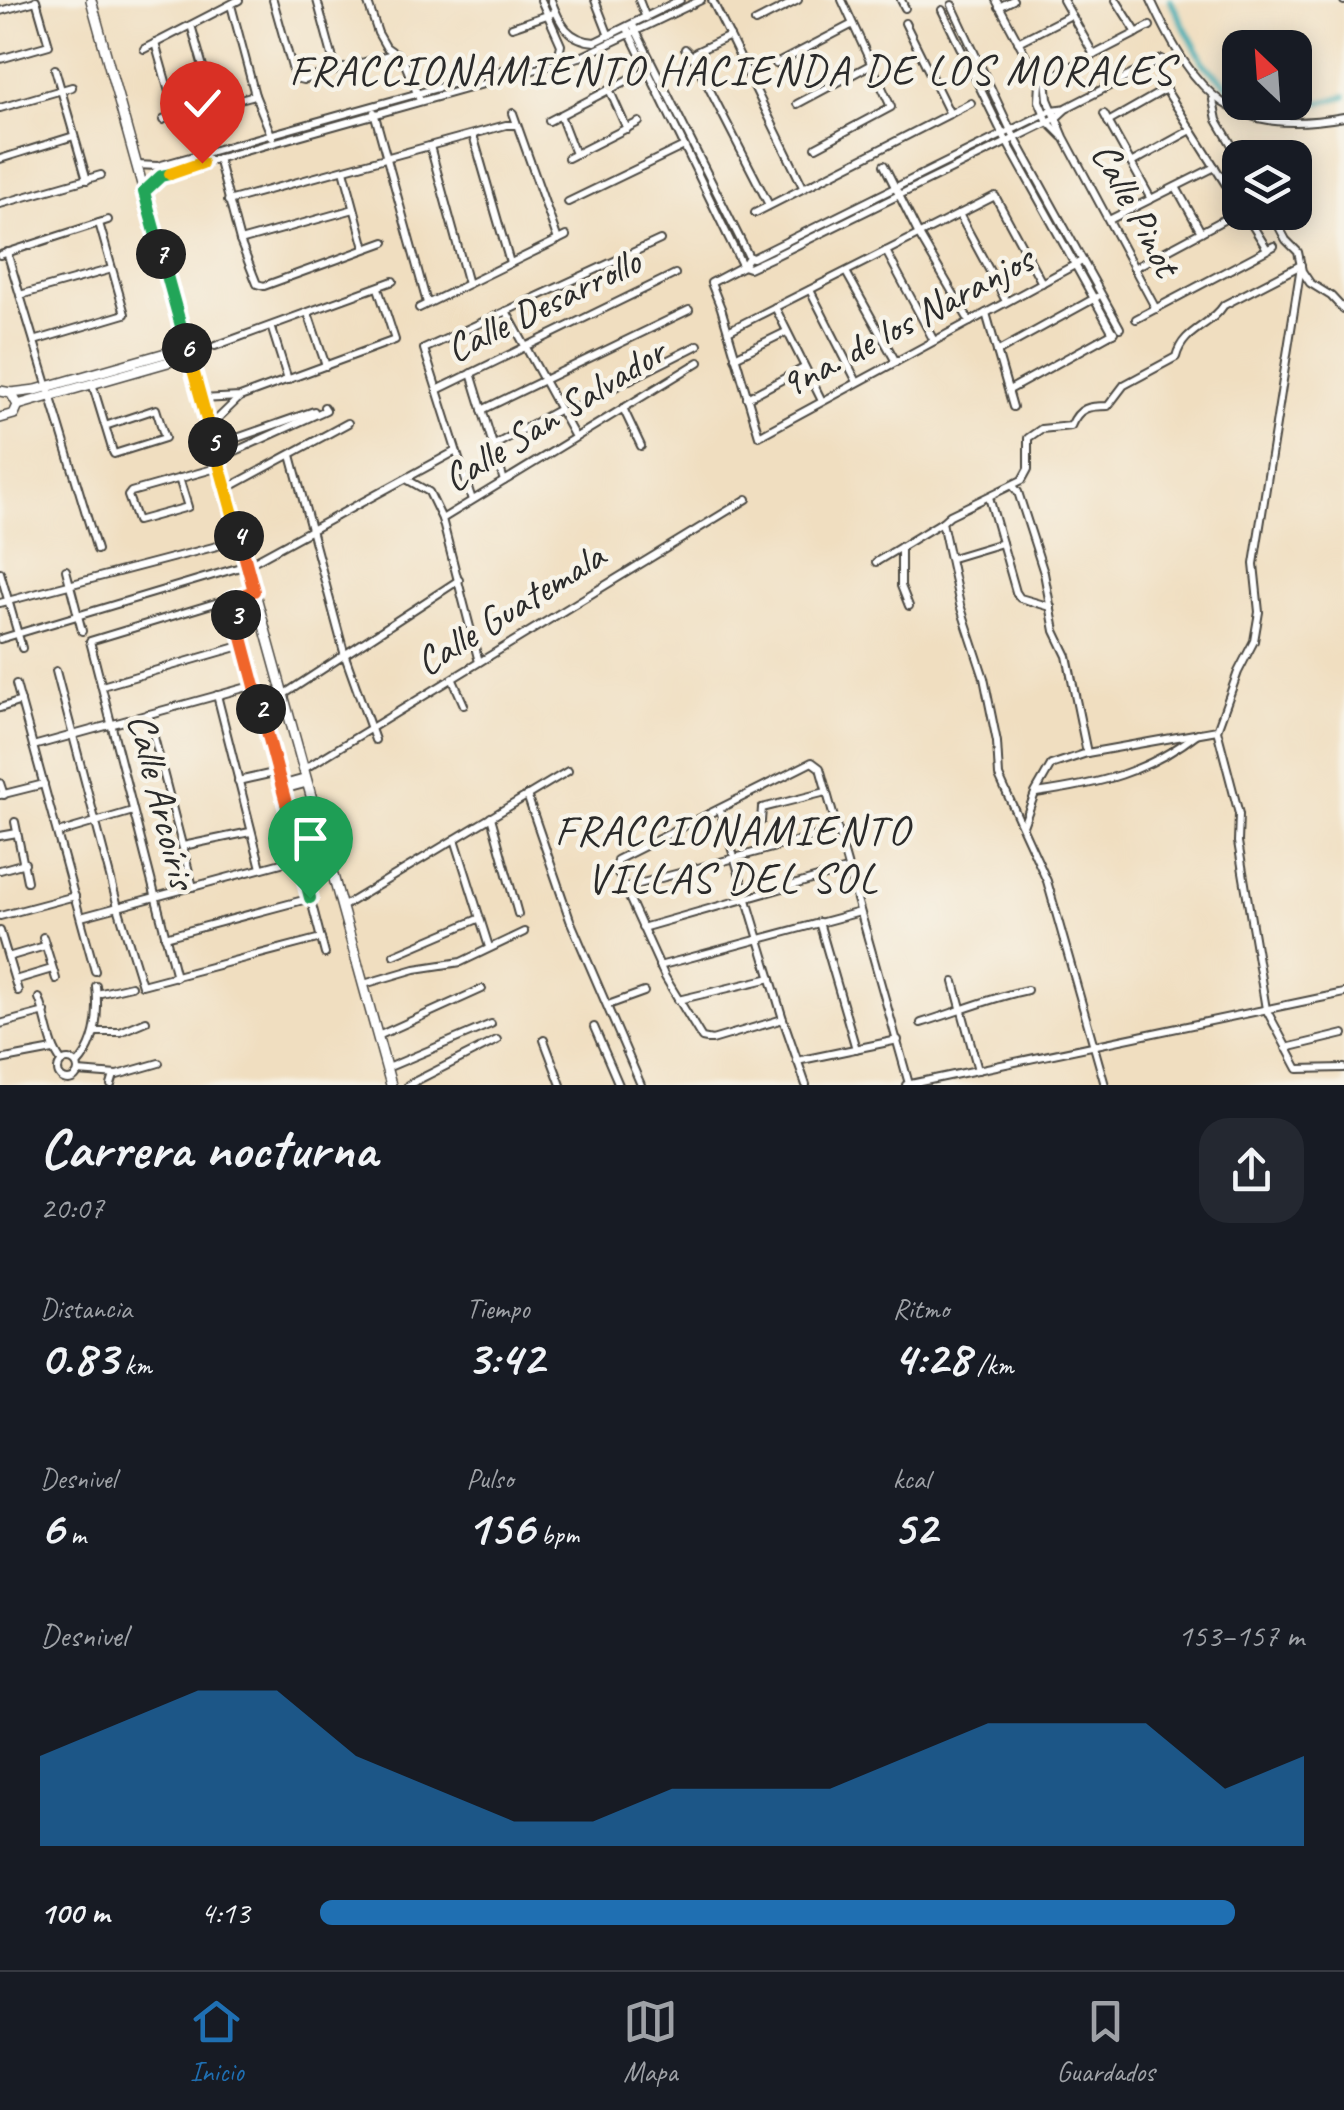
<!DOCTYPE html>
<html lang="es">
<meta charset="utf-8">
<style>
body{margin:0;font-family:Caveat,sans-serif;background:#242831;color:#f1f3f6;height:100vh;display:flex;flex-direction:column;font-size:38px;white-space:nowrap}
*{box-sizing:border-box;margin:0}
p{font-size:32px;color:#9ea1a6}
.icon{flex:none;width:55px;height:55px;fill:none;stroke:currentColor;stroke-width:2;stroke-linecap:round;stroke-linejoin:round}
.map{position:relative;height:1085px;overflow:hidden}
.panel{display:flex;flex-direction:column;background:#171b24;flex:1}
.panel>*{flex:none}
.needle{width:65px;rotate:335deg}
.fabs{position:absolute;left:1222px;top:30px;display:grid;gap:20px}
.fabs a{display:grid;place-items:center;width:90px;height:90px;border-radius:20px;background:#171b24;box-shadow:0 5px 25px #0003;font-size:50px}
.pin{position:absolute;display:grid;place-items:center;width:85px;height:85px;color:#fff;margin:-102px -42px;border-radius:50% 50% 50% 0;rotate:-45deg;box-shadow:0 0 10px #0007}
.pin .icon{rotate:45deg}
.km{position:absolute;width:50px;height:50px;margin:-25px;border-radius:50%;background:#222;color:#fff;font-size:28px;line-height:50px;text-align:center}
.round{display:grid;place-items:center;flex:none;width:105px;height:105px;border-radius:30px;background:#242831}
.headline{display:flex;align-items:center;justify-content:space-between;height:170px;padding:0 40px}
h1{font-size:55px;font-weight:700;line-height:75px}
.stats{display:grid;grid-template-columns:repeat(3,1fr);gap:15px;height:170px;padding:10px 40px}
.stats div{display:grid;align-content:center}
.stats b{font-size:50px;font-weight:700}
.stats small{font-size:28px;font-weight:400}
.stats p{font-size:28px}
.chart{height:280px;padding:20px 40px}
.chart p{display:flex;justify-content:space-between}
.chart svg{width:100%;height:180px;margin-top:10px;fill:#1f6fb2;opacity:.7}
ul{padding:0 40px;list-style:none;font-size:32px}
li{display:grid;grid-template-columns:160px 120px 1fr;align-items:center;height:75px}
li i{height:25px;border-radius:12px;background:#1f6fb2}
.menu{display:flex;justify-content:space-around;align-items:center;height:140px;border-top:2px solid #363941;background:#171b24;font-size:28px;color:#9ea1a6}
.menu a{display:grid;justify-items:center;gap:5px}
.menu .selected{color:#1f6fb2}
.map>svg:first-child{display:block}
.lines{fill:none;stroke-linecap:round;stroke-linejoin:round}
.canal{stroke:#39abb2;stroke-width:6}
.minor-casing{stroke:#494641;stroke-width:10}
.tertiary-casing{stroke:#494641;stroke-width:12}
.secondary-casing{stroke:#494641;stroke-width:12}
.minor{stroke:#fff;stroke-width:6}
.tertiary{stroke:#fff;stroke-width:9}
.secondary{stroke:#fff;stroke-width:9}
.split-1-casing{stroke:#fff;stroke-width:20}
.split-2-casing{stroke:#fff;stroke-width:20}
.split-3-casing{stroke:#fff;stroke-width:20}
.split-4-casing{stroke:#fff;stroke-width:20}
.split-5-casing{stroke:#fff;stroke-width:20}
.split-6-casing{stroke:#fff;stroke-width:20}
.split-7-casing{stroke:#fff;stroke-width:20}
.split-8-casing{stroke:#fff;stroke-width:20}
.split-9-casing{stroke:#fff;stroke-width:20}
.split-1{stroke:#22a559;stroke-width:12}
.split-2{stroke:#f0652b;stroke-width:12}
.split-3{stroke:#f0652b;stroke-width:12}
.split-4{stroke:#f0652b;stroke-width:12}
.split-5{stroke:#f5b400;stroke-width:12}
.split-6{stroke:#f5b400;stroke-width:12}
.split-7{stroke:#22a559;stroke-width:12}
.split-8{stroke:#22a559;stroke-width:12}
.split-9{stroke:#f5b400;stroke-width:12}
.labels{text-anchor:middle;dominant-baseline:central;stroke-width:9;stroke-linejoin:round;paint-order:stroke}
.street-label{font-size:40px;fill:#2b2b2b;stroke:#f7f3e8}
.neighbourhood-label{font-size:42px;letter-spacing:2.5px;fill:#2b2b2b;stroke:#f7f3e8}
</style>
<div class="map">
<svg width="1344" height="1085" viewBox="0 0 1344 1085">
<rect width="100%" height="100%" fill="#f7f3e8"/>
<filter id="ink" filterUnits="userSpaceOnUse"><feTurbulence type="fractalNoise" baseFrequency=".01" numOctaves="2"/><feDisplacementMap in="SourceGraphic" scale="20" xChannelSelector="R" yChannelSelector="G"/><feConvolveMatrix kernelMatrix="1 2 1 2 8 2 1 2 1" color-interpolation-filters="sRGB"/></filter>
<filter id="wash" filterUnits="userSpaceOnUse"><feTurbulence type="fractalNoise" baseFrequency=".0048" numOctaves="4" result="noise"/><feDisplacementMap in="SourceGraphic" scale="40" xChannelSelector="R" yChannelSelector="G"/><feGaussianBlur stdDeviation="2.25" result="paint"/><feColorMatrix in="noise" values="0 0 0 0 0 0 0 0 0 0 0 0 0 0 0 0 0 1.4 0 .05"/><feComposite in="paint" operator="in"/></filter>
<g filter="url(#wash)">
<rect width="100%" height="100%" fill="#f0dec0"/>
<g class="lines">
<g class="canal">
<path d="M1170 0 1205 65 1240 96"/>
<path d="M1253 102C1285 107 1313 107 1344 96"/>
</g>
</g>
</g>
<g filter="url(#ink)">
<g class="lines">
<g class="minor-casing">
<g id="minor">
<path d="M273 0 295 78 303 80 396 53"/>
<path d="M317 0 336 70"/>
<path d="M367 0 378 33 386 47 403 59 419 98"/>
<path d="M541 0 561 45 559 54"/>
<path d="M551 0C560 24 568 40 595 42L680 0"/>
<path d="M595 0 609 36"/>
<path d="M639 0 646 18"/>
<path d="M712 0 803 187"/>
<path d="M901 0 905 8"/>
<path d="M996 0 1040 82 1039 101 1048 122 1063 137"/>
<path d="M1063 0 1094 55"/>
<path d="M1116 0 1137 33"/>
<path d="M1151 0C1196 97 1232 137 1344 117"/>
<path d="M1344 0V1"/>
<path d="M231 5 255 95 272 137"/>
<path d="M952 5 1011 131 1120 328"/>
<path d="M999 7 1013 0"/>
<path d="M942 10 1003 135 1113 333"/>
<path d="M0 11 36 1"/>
<path d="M755 22 798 0"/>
<path d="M905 23 950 114"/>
<path d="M191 25 214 105"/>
<path d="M633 25 749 257"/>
<path d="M512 27 556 12"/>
<path d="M627 28 742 265"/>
<path d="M1018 42 1071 15"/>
<path d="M155 43 175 113"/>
<path d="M144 49 239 0"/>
<path d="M685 49 693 57 769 205"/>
<path d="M693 57 696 52 730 36"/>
<path d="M0 59 49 45 36 0"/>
<path d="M776 64 851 25"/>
<path d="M55 69 87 180"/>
<path d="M1046 79 1048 99 1064 137 1156 309"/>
<path d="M1045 80 1150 26"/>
<path d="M1161 82 1240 207"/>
<path d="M609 89 627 129"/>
<path d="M1213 100 1217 120 1240 159"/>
<path d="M797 104 870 65"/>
<path d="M0 108 72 87"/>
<path d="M374 112 427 303"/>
<path d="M513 113 558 240"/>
<path d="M1104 114 1151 199"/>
<path d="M560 115 575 154"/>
<path d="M163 120 175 113 180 115 255 95"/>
<path d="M549 121 647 70"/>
<path d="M1108 122 1166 89"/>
<path d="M473 135 510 263"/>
<path d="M430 146 468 284"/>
<path d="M816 147 891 107 842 0"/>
<path d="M218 158 240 241 257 284 264 286 385 242"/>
<path d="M568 158 639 122"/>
<path d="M0 159 74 136"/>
<path d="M1131 163 1191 130"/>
<path d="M136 165 158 166 559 54"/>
<path d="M884 165 919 235 970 322"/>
<path d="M344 170 365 248"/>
<path d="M1176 187 1201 232"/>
<path d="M144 192 161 177 202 163 583 56 701 0"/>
<path d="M228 201 506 125H516"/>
<path d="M568 202 684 146"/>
<path d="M0 204 101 175"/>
<path d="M1244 212 1267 249"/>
<path d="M1271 212 1286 240 1298 252 1302 271 1310 283 1331 296 1344 310"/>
<path d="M755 213 971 103"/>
<path d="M959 214 1006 301"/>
<path d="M1109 220 1215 167"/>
<path d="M240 241 354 209"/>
<path d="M886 251 934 341"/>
<path d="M7 252 97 550"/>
<path d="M0 255 108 220"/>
<path d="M749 257 743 266 711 283 721 308 759 436 1082 261"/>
<path d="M749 257 753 258 1052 110 1068 108"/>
<path d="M743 266 749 268 773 257 1056 118 1068 107 1162 59"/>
<path d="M1301 266 1254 564 1259 612 1254 641 1238 672 1217 730 1239 814 1238 842 1266 1009 1298 1069 1344 1068"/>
<path d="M1134 268 1240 211"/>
<path d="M846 272 896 362"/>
<path d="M810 290 857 382"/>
<path d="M20 295 112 269"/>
<path d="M775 307 822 401"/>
<path d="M419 308 566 236"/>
<path d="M506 311 575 437"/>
<path d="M308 313 326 366"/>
<path d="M986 313 1013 407"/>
<path d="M1136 319 1274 246"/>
<path d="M271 326 288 380"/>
<path d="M728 331 995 196 1042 283"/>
<path d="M34 341 125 314 99 223"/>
<path d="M215 346 393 281"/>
<path d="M997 352 1097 297"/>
<path d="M735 357 786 332"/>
<path d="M471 373 504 481"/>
<path d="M92 383 113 452 114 454 165 438 156 409 105 426"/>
<path d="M437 390 675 274"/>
<path d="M1009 390 1114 332"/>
<path d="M747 398 804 368"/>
<path d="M201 399 240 397 395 340 378 288"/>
<path d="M623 408 641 446"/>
<path d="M482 410 689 310"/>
<path d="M562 414 698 345"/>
<path d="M209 427 239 398"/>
<path d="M214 446 314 411"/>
<path d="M493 446 560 409"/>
<path d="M291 455 345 656 375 740"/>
<path d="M218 459 326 410 324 407"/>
<path d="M179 478 188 507 137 521 128 496 131 492 220 467"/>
<path d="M406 479 429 492 442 519 479 662"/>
<path d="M1013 486 1018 492 1044 573 1055 631 1067 656 1087 753 1051 765 1035 793 1023 826"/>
<path d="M226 489 348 423"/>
<path d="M989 497 1016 592 1020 598 1051 607"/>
<path d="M472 500 424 349 660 240"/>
<path d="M442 519 699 362"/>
<path d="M901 547V586L909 606"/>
<path d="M952 558 1002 543"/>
<path d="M876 562 942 522"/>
<path d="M66 570 82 631"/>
<path d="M0 572 22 648"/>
<path d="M232 599 325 954"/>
<path d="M0 603 240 540"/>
<path d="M0 639 247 565 456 451"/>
<path d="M56 671 118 907 142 985 321 938"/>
<path d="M453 680 464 705"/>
<path d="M16 684 95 971"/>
<path d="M102 686 244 645"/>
<path d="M217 695 261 868"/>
<path d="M283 695 459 580"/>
<path d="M0 708 21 701"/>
<path d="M148 714 193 887"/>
<path d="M33 746 255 685"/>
<path d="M1087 753 1217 730"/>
<path d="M304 769 747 499"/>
<path d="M238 781 278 772"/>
<path d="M0 783 4 795"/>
<path d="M281 785 306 778"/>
<path d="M282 790 308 783"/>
<path d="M1036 793C1099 784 1147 773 1198 733"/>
<path d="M0 795 44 784"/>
<path d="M527 795 570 920 641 1085"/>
<path d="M762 808 826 792"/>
<path d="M720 810 783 1019 806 1085"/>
<path d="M491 817 518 914"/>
<path d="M761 821 762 808"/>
<path d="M15 822 27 881"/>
<path d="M58 833 133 811"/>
<path d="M0 836 17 833"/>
<path d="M455 839 489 947"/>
<path d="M183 846 250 832"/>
<path d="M0 870 25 863"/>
<path d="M624 888 838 830"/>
<path d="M342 907 568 771"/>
<path d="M0 916 75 896"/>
<path d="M81 917 300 858"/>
<path d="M819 922 856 1049"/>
<path d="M642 928 846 870"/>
<path d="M0 931 18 991"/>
<path d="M43 937 56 979"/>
<path d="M165 937 311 898"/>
<path d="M394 955 478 919"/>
<path d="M8 957 45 946"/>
<path d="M659 966 860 912"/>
<path d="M176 977 90 641 255 591"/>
<path d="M15 980 52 969"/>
<path d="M954 982 978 1070"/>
<path d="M364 984 415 969 461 962 524 932"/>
<path d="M97 994 131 986"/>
<path d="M39 998C48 1020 48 1044 62 1062"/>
<path d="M678 1000 771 978"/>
<path d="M608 1005 644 992"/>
<path d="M783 1019 712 1040 702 1038 665 977 617 871V860L812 762 820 768 909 1084"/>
<path d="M921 1023C957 1012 990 998 1027 990"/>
<path d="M0 1024 45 1012"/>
<path d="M594 1027 619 1085"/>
<path d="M95 1032H120L146 1021"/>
<path d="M378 1036 482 989"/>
<path d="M544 1040 561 1085"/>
<path d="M1286 1048 1344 1034"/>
<path d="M0 1060 53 1050"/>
<circle cx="68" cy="1070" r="10"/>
<path d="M797 1061 898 1040"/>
<path d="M77 1065C97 1044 99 1014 96 986"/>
<path d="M387 1068 491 1024"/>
<path d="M78 1072 117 1075 159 1063"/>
<path d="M111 1085 114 1075"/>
<path d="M408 1085 497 1040"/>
<path d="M906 1085 1344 993"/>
<path d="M1105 1085 1047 881 999 776 997 742 984 678 960 605 942 522 950 515 1022 480 1028 469V438L1041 429 1071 426C1079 407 1089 406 1108 406L1124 385 1176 357C1183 329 1210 327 1224 305L1301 265"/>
</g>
</g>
<g class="tertiary-casing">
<g id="tertiary">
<path d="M0 391 11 393 18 405 14 414 0 418"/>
<path d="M11 393 36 390 187 347"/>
<path d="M18 405 189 356"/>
</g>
</g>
<g class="secondary-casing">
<path id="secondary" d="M91 0 391 1085"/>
</g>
<use href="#minor" class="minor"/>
<use href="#tertiary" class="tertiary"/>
<use href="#secondary" class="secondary"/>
</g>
</g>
<g class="lines" filter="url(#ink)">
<g class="split-1-casing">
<path id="split-1" d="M286 803 310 898"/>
</g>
<g class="split-2-casing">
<path id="split-2" d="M261 709 286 803"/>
</g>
<g class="split-3-casing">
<path id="split-3" d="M236 615 261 709"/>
</g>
<g class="split-4-casing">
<path id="split-4" d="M236 615 232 599 254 591 239 536"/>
</g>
<g class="split-5-casing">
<path id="split-5" d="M213 442 239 536"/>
</g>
<g class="split-6-casing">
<path id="split-6" d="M187 348 213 442"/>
</g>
<g class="split-7-casing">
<path id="split-7" d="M161 254 187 348"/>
</g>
<g class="split-8-casing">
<path id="split-8" d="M161 254 144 192 161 176 170 174"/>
</g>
<g class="split-9-casing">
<path id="split-9" d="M170 174 202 163"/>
</g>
<use href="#split-1" class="split-1"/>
<use href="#split-2" class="split-2"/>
<use href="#split-3" class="split-3"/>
<use href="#split-4" class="split-4"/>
<use href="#split-5" class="split-5"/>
<use href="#split-6" class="split-6"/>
<use href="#split-7" class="split-7"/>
<use href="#split-8" class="split-8"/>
<use href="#split-9" class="split-9"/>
</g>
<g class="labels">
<g class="street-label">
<text transform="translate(1136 209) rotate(62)">Calle Pinot</text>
<text transform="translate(543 305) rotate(-26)">Calle Desarrollo</text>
<text transform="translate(906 322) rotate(-28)">9na. de los Naranjos</text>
<text transform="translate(554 415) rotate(-32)">Calle San Salvador</text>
<text transform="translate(510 609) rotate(-32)">Calle Guatemala</text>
<text transform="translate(162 801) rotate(76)">Calle Arcoíris</text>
</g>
<g class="neighbourhood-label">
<text x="732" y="70">FRACCIONAMIENTO HACIENDA DE LOS MORALES</text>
<text x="733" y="830">FRACCIONAMIENTO<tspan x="733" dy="48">VILLAS DEL SOL</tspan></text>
</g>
</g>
</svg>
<div class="fabs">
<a><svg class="needle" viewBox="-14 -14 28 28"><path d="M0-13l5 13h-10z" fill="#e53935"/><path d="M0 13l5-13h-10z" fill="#9ea1a6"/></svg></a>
<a><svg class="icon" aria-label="layers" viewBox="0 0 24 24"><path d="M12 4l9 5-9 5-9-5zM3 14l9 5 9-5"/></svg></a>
</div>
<div class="pin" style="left:310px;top:898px;background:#1e9e55"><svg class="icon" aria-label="arrive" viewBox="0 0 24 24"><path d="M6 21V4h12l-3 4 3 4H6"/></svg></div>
<div class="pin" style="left:202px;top:163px;background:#d93025"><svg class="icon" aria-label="check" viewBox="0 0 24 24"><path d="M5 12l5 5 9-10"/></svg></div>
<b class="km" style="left:261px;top:709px">2</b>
<b class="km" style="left:236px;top:615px">3</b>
<b class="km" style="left:239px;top:536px">4</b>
<b class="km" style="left:213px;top:442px">5</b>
<b class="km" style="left:187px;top:348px">6</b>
<b class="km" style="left:161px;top:254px">7</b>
</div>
<section class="panel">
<div class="headline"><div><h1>Carrera nocturna</h1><p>20:07</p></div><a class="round"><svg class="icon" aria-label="share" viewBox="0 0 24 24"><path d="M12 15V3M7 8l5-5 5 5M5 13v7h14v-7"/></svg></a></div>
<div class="stats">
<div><p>Distancia</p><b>0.83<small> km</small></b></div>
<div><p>Tiempo</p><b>3:42</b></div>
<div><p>Ritmo</p><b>4:28<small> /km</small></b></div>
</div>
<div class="stats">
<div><p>Desnivel</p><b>6<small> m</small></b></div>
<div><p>Pulso</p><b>156<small> bpm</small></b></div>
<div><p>kcal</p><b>52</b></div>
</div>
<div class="chart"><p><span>Desnivel</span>153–157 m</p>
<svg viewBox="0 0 160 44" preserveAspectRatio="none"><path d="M0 44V22L10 14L20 6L30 6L40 22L50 30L60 38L70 38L80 30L90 30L100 30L110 22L120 14L130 14L140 14L150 30L160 22V44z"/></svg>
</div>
<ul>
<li><b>100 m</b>4:13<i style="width:93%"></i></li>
</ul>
</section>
<nav class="menu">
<a class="selected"><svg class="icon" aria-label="home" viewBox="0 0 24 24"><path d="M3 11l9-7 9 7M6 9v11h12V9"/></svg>Inicio</a>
<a><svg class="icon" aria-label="map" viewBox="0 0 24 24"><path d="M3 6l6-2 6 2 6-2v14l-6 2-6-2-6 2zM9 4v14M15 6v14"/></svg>Mapa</a>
<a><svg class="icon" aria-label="saved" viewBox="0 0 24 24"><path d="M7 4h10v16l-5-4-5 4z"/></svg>Guardados</a>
</nav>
